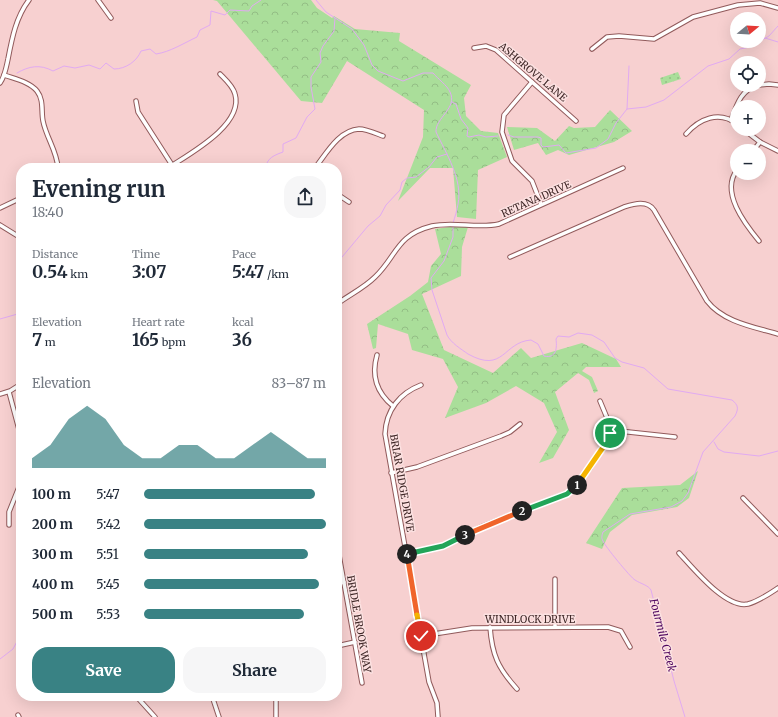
<!DOCTYPE html>
<meta charset="utf-8">
<style>
body{margin:0;font-family:Merriweather,serif;background:#f6f6f7;color:#1f2937;height:100vh;display:flex;flex-direction:column;font-size:15px;white-space:nowrap}
*{box-sizing:border-box;margin:0}
p{font-size:13px;color:#747a83}
.icon{flex:none;width:22px;height:22px;fill:none;stroke:currentColor;stroke-width:2;stroke-linecap:round;stroke-linejoin:round}
.map{position:relative;flex:1;overflow:hidden}
.side{position:absolute;left:16px;top:163px;width:326px;height:538px;display:flex;flex-direction:column;background:#fff;border-radius:16px;box-shadow:0 4px 16px #0002}
.side>*{flex:none}
.needle{width:26px;rotate:72deg}
.tools{position:absolute;left:730px;top:12px;display:grid;gap:8px}
.tools a{display:grid;place-items:center;width:36px;height:36px;border-radius:50%;background:#fff;box-shadow:0 4px 16px #0002;font-size:20px}
.pin{position:absolute;display:grid;place-items:center;width:34px;height:34px;color:#fff;margin:-17px;border:2px solid #fff;border-radius:50%;box-shadow:0 1px 4px #0007}
.km{position:absolute;width:20px;height:20px;margin:-10px;border-radius:50%;background:#222;color:#fff;font-size:11px;line-height:20px;text-align:center}
.round{display:grid;place-items:center;flex:none;width:42px;height:42px;border-radius:16px;background:#f6f6f7}
.head{display:flex;align-items:center;justify-content:space-between;height:68px;padding:0 16px}
h1{font-size:22px;font-weight:700;line-height:30px}
.metrics{display:grid;grid-template-columns:repeat(3,1fr);gap:6px;height:68px;padding:4px 16px}
.metrics div{display:grid;align-content:center}
.metrics b{font-size:17px;font-weight:700}
.metrics small{font-size:11px;font-weight:400}
.metrics p{font-size:11px}
.chart{height:112px;padding:8px 16px}
.chart p{display:flex;justify-content:space-between}
.chart svg{width:100%;height:72px;margin-top:4px;fill:#398284;opacity:.7}
.primary-button{display:flex;gap:8px;margin-top:auto;padding:8px 16px}
.primary-button a{flex:1;height:46px;border-radius:16px;background:#398284;color:#fff;font-size:16px;font-weight:700;line-height:46px;text-align:center}
.primary-button a+a{background:#f6f6f7;color:#1f2937}
ul{padding:0 16px;list-style:none;font-size:13px}
li{display:grid;grid-template-columns:64px 48px 1fr;align-items:center;height:30px}
li i{height:10px;border-radius:5px;background:#398284}
.map>svg:first-child{display:block}
.green{fill:url(#green-dots)}
.forest{fill:url(#forest-crowns)}
.lines{fill:none;stroke-linecap:round;stroke-linejoin:round}
.stream{stroke:#e1aaf2;stroke-width:1}
.minor-casing{stroke:#915a5b;stroke-width:5.5}
.minor{stroke:#fff;stroke-width:3.5}
.split-1-casing{stroke:#fff;stroke-width:8}
.split-2-casing{stroke:#fff;stroke-width:8}
.split-3-casing{stroke:#fff;stroke-width:8}
.split-4-casing{stroke:#fff;stroke-width:8}
.split-5-casing{stroke:#fff;stroke-width:8}
.split-6-casing{stroke:#fff;stroke-width:8}
.split-1{stroke:#f5b400;stroke-width:5}
.split-2{stroke:#22a559;stroke-width:5}
.split-3{stroke:#f0652b;stroke-width:5}
.split-4{stroke:#22a559;stroke-width:5}
.split-5{stroke:#f0652b;stroke-width:5}
.split-6{stroke:#f5b400;stroke-width:5}
.labels{text-anchor:middle;dominant-baseline:central;stroke-width:3;stroke-linejoin:round;paint-order:stroke}
.street-label{font-size:10px;fill:#3f2727;stroke:#fce1e1}
.water-label{font-size:11px;font-style:italic;fill:#4e075f;stroke:#fce1e1}
</style>
<div class="map">
<svg width="778" height="717" viewBox="0 0 778 717">
<defs>
<pattern id="green-dots" width="8" height="8" patternUnits="userSpaceOnUse"><rect width="8" height="8" fill="#aade9a"/><path d="M2 2h.1M6 6h.1" fill="none" stroke="#93be85" stroke-width="1.8" stroke-linecap="round"/></pattern>
<pattern id="forest-crowns" width="20" height="18" patternUnits="userSpaceOnUse"><rect width="20" height="18" fill="#aade9a"/><path d="M2 6a3 3 0 1 1 6 0M12 15a3 3 0 1 1 6 0" fill="none" stroke="#93be85"/></pattern>
</defs>
<rect width="100%" height="100%" fill="#f7d0d0"/>
<path class="green" d="M678 72 681 79 662 85 660 78Z"/>
<g class="forest">
<path d="M213 0H311L317 8 332 18 334 16 355 29 400 33 399 41 471 85 464 98 466 116 481 131 498 133 507 157 478 170 476 219 457 217 453 168H430L398 201 423 137 424 110 347 61 322 103 301 101 217 1Z"/>
<path d="M610 110 632 131 614 142 569 155 558 150 546 155 538 143 514 150 507 127 537 128 555 141 569 126 574 128 595 127Z"/>
<path d="M456 226 468 227 462 247 461 276 422 294 444 350 493 373 521 348 531 358 582 343 616 359 621 367H586L582 371 592 377 598 391 594 393 589 380 578 373 555 392 569 430 553 458 539 463 557 432 544 403 516 386 486 403 445 418 458 387 443 359 412 350 408 334 378 324 376 348 373 349 367 324 410 296 428 282 431 266 441 254 435 229Z"/>
<path d="M698 471 689 498 677 507 632 515 610 532 602 549 586 543 622 488 680 485Z"/>
</g>
<g class="lines">
<g class="stream">
<path d="M316 0 326 12 352 29 364 45 372 65 378 71 403 81 423 73H433C438 79 447 85 450 92 458 108 435 118 436 132 446 153 463 180 458 204 457 210 455 217 453 223"/>
<path d="M765 38 778 42"/>
<path d="M760 41 769 36 778 26"/>
<path d="M17 73C29 66 40 64 53 71L64 66 75 68 89 65 100 69 106 63 114 69C126 69 137 61 141 51L150 49 156 54C170 52 184 43 197 37L200 30 210 25 211 11 225 15 230 10 249 11 252 6 261 0"/>
<path d="M452 102 456 104 461 119 468 128 467 136 469 137 479 135 486 137 498 136"/>
<path d="M627 109 646 107 664 100 708 66 729 59 740 49 750 47 759 41"/>
<path d="M508 135 514 137H538L541 138V145L543 147 559 145 566 153 596 148 608 139 616 123 627 109 629 66"/>
<path d="M266 168C266 158 275 155 283 152V144L296 138 307 117 315 109 311 87V77L321 62 320 53 323 46 334 31 335 18"/>
<path d="M453 226V237L444 261 431 278 432 290 447 335C451 343 461 349 468 354 504 374 503 342 531 340L538 344 544 356C557 359 557 347 556 339L558 336 569 337 578 333 592 335 604 342 615 358 622 362 644 368 668 389 732 400C738 405 739 408 735 416L703 452 688 493 682 501 671 507 630 514 603 532C602 535 601 538 603 541 604 545 631 578 635 580 641 584 648 585 651 590L674 681 685 717"/>
<path d="M337 263 368 226 380 216 386 205 400 190 402 182 407 178 416 177 429 167 437 157 447 154"/>
<path d="M0 319 21 313"/>
<path d="M714 442 718 449 724 452 759 456 778 451"/>
<path d="M0 659 13 649 21 634"/>
</g>
<g class="minor-casing">
<g id="minor">
<path d="M98 0 111 18"/>
<path d="M474 48 486 46 496 50 576 121"/>
<path d="M592 49 607 37 619 36 654 39 693 17 738 5 760 3 778 8"/>
<path d="M4 75C15 79 30 82 37 91 44 100 41 111 43 121 46 137 57 151 58 168"/>
<path d="M532 82 504 115 502 132 512 161 532 181 541 204"/>
<path d="M0 83C5 76 6 68 8 59 12 38 16 17 29 0"/>
<path d="M759 85 769 84 778 85"/>
<path d="M136 101 138 112 172 165"/>
<path d="M731 120C737 104 741 90 758 85"/>
<path d="M743 129 760 142 778 151"/>
<path d="M686 134C699 119 719 110 737 124"/>
<path d="M753 151 760 142"/>
<path d="M168 168C189 154 244 125 235 94 233 86 226 80 220 74"/>
<path d="M315 168C326 154 339 130 359 129 366 129 375 133 383 136"/>
<path d="M737 170C720 192 745 224 759 241"/>
<path d="M337 194 349 202"/>
<path d="M0 208 21 198"/>
<path d="M0 225 21 238"/>
<path d="M510 257 624 207C634 204 647 200 654 210L707 301C723 322 754 327 778 334"/>
<path d="M337 304C349 295 364 288 375 277 397 256 396 235 432 226 454 221 477 229 499 224L623 168"/>
<path d="M377 355C371 376 377 393 393 406"/>
<path d="M421 385C400 393 386 410 385 434L429 682 437 703 438 717"/>
<path d="M9 392 21 437"/>
<path d="M0 394 10 391 21 384"/>
<path d="M610 430 675 437"/>
<path d="M391 473 417 467 501 436 510 432 520 424"/>
<path d="M743 498 778 534"/>
<path d="M9 525V512L21 482"/>
<path d="M337 544 362 683"/>
<path d="M679 553C694 569 726 609 748 604 759 601 769 594 778 588"/>
<path d="M406 554 443 546 483 526 572 491 590 468 608 437 610 425 600 401"/>
<path d="M337 584 344 582"/>
<path d="M490 627C492 655 498 668 517 689"/>
<path d="M555 627V579"/>
<path d="M421 636 472 628 608 627 621 631 630 647"/>
<path d="M337 646 355 642"/>
<path d="M136 696 155 717"/>
<path d="M212 696 219 717"/>
<path d="M18 715 19 717"/>
<path d="M276 717V696"/>
</g>
</g>
<use href="#minor" class="minor"/>
</g>
<g class="lines">
<g class="split-1-casing">
<path id="split-1" d="M577 485 606 443 610 433"/>
</g>
<g class="split-2-casing">
<path id="split-2" d="M522 511 567 494 577 485"/>
</g>
<g class="split-3-casing">
<path id="split-3" d="M465 535 522 511"/>
</g>
<g class="split-4-casing">
<path id="split-4" d="M407 554 443 546 465 535"/>
</g>
<g class="split-5-casing">
<path id="split-5" d="M407 554 417 615"/>
</g>
<g class="split-6-casing">
<path id="split-6" d="M417 615 421 636"/>
</g>
<use href="#split-1" class="split-1"/>
<use href="#split-2" class="split-2"/>
<use href="#split-3" class="split-3"/>
<use href="#split-4" class="split-4"/>
<use href="#split-5" class="split-5"/>
<use href="#split-6" class="split-6"/>
</g>
<g class="labels">
<g class="street-label">
<text transform="translate(533 72) rotate(40)">ASHGROVE LANE</text>
<text transform="translate(536 199) rotate(-24)">RETANA DRIVE</text>
<text transform="translate(402 483) rotate(80)">BRIAR RIDGE DRIVE</text>
<text x="530" y="619">WINDLOCK DRIVE</text>
<text transform="translate(359 624) rotate(80)">BRIDLE BROOK WAY</text>
</g>
<g class="water-label">
<text transform="translate(663 635) rotate(75)">Fourmile Creek</text>
</g>
</g>
</svg>
<div class="tools">
<a><svg class="needle" viewBox="-14 -14 28 28"><path d="M0-13l5 13h-10z" fill="#e53935"/><path d="M0 13l5-13h-10z" fill="#747a83"/></svg></a>
<a><svg class="icon" aria-label="locate" viewBox="0 0 24 24"><circle cx="12" cy="12" r="6"/><path d="M12 2v4M12 18v4M2 12h4M18 12h4"/></svg></a>
<a>+</a>
<a>−</a>
</div>
<div class="pin" style="left:610px;top:433px;background:#1e9e55"><svg class="icon" aria-label="arrive" viewBox="0 0 24 24"><path d="M6 21V4h12l-3 4 3 4H6"/></svg></div>
<div class="pin" style="left:421px;top:636px;background:#d93025"><svg class="icon" aria-label="check" viewBox="0 0 24 24"><path d="M5 12l5 5 9-10"/></svg></div>
<b class="km" style="left:577px;top:485px">1</b>
<b class="km" style="left:522px;top:511px">2</b>
<b class="km" style="left:465px;top:535px">3</b>
<b class="km" style="left:407px;top:554px">4</b>
<section class="side">
<div class="head"><div><h1>Evening run</h1><p>18:40</p></div><a class="round"><svg class="icon" aria-label="share" viewBox="0 0 24 24"><path d="M12 15V3M7 8l5-5 5 5M5 13v7h14v-7"/></svg></a></div>
<div class="metrics">
<div><p>Distance</p><b>0.54<small> km</small></b></div>
<div><p>Time</p><b>3:07</b></div>
<div><p>Pace</p><b>5:47<small> /km</small></b></div>
</div>
<div class="metrics">
<div><p>Elevation</p><b>7<small> m</small></b></div>
<div><p>Heart rate</p><b>165<small> bpm</small></b></div>
<div><p>kcal</p><b>36</b></div>
</div>
<div class="chart"><p><span>Elevation</span>83–87 m</p>
<svg viewBox="0 0 160 44" preserveAspectRatio="none"><path d="M0 44V38L10 30L20 14L30 6L40 14L50 30L60 38L70 38L80 30L90 30L100 38L110 38L120 30L130 22L140 30L150 38L160 38V44z"/></svg>
</div>
<ul>
<li><b>100 m</b>5:47<i style="width:94%"></i></li>
<li><b>200 m</b>5:42<i style="width:100%"></i></li>
<li><b>300 m</b>5:51<i style="width:90%"></i></li>
<li><b>400 m</b>5:45<i style="width:96%"></i></li>
<li><b>500 m</b>5:53<i style="width:88%"></i></li>
</ul>
<div class="primary-button"><a>Save</a><a>Share</a></div>
</section>
</div>
